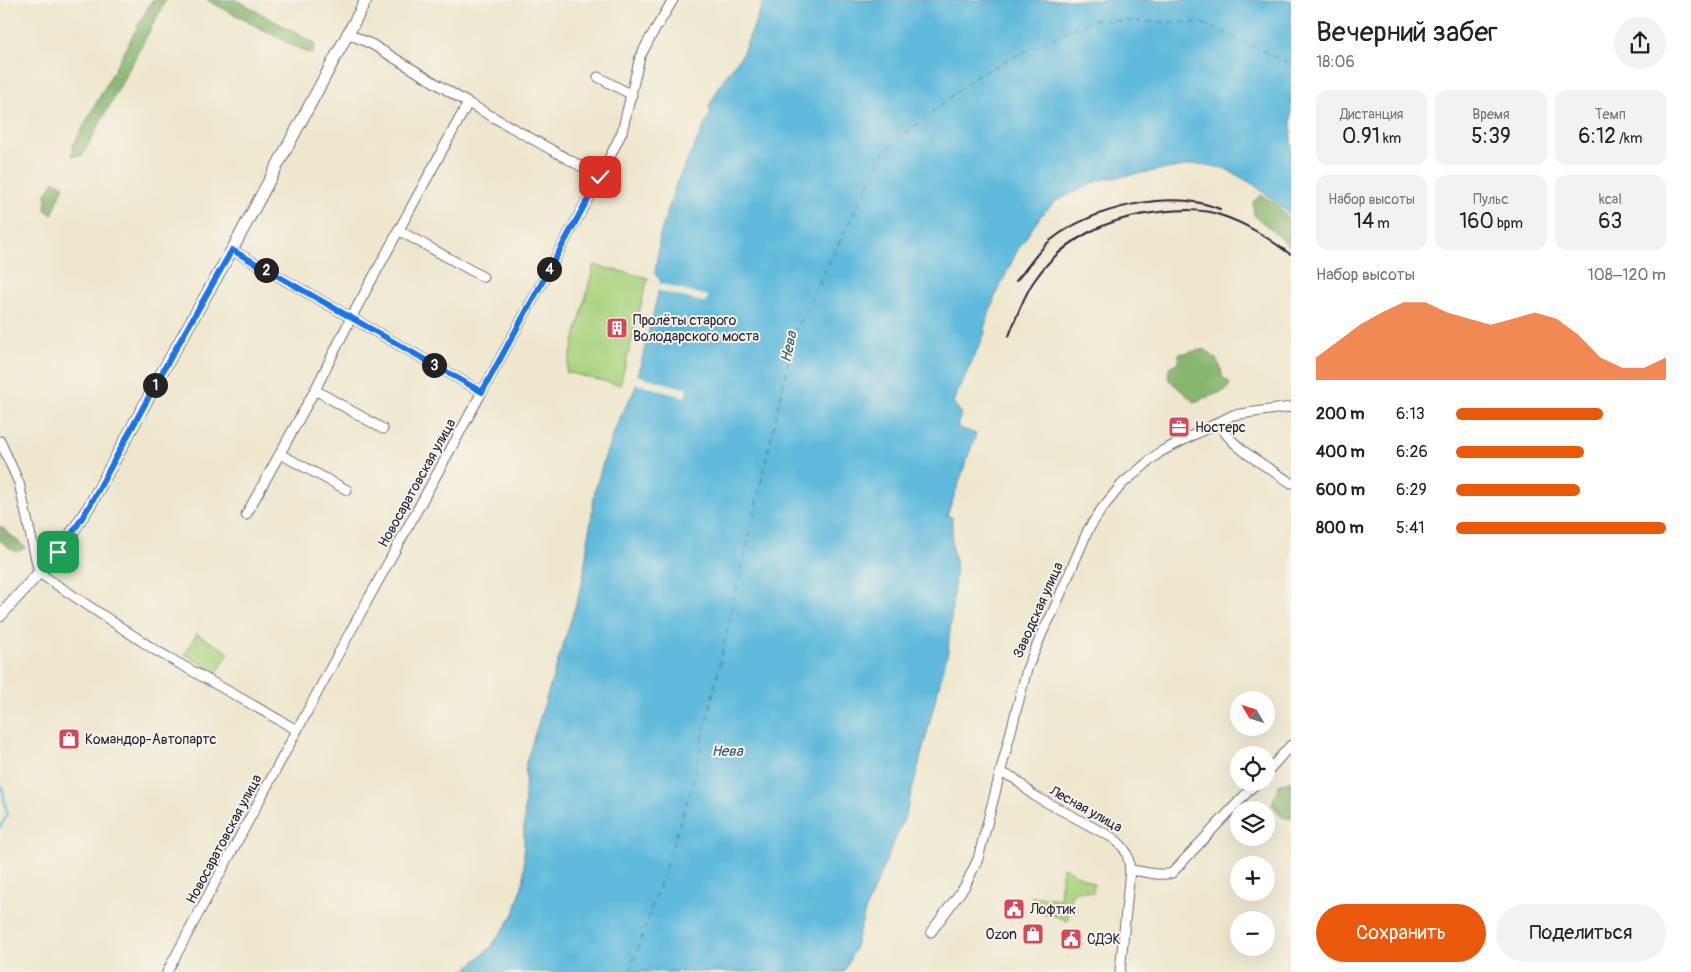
<!DOCTYPE html>
<html lang="ru">
<meta charset="utf-8">
<style>
body{margin:0;font-family:Pangolin,sans-serif;background:#f2f2f2;color:#202124;height:100vh;display:flex;flex-direction:column;font-size:19px;white-space:nowrap}
*{box-sizing:border-box;margin:0}
p{font-size:16px;color:#757577}
.icon{flex:none;width:28px;height:28px;fill:none;stroke:currentColor;stroke-width:2;stroke-linecap:round;stroke-linejoin:round}
.map{position:relative;flex:1;overflow:hidden}
.panel{display:flex;flex-direction:column;background:#fff;width:400px}
.panel>*{flex:none}
.needle{width:32px;rotate:308deg}
.fabs{position:absolute;left:1230px;top:691px;display:grid;gap:10px}
.fabs a{display:grid;place-items:center;width:45px;height:45px;border-radius:50%;background:#fff;box-shadow:0 5px 20px #0002;font-size:25px}
.pin{position:absolute;display:grid;place-items:center;width:42px;height:42px;color:#fff;margin:-21px;border-radius:10px;box-shadow:0 2px 8px #0006}
.km{position:absolute;width:25px;height:25px;margin:-12px;border-radius:50%;background:#222;color:#fff;font-size:14px;line-height:25px;text-align:center}
.round{display:grid;place-items:center;flex:none;width:52px;height:52px;border-radius:26px;background:#f2f2f2}
.overview{display:flex;align-items:center;justify-content:space-between;height:85px;padding:0 25px}
h1{font-size:28px;font-weight:600;line-height:38px}
.stats{display:grid;grid-template-columns:repeat(3,1fr);gap:8px;height:85px;padding:5px 25px}
.stats div{display:grid;align-content:center;border-radius:12px;background:#f2f2f2;text-align:center}
.stats b{font-size:21px;font-weight:600}
.stats small{font-size:14px;font-weight:400}
.stats p{font-size:14px}
.chart{height:140px;padding:10px 25px}
.chart p{display:flex;justify-content:space-between}
.chart svg{width:100%;height:90px;margin-top:5px;fill:#ea580c;opacity:.7}
.cta{display:flex;gap:10px;margin-top:auto;padding:10px 25px}
.cta a{flex:1;height:58px;border-radius:30px;background:#ea580c;color:#fff;font-size:20px;font-weight:600;line-height:58px;text-align:center}
.cta a+a{background:#f2f2f2;color:#202124}
ul{padding:0 25px;list-style:none;font-size:16px}
li{display:grid;grid-template-columns:80px 60px 1fr;align-items:center;height:38px}
li i{height:12px;border-radius:6px;background:#ea580c}
main{display:flex;flex:1;min-height:0}
.map>svg:first-child{display:block}
.green{fill:#aad47f;stroke:#667b5d}
.forest{fill:#87b66e;stroke:#546c54}
.water{fill:#5ebadb;stroke:#406e8b}
.pier{fill:#efe7cd}
.lines{fill:none;stroke-linecap:round;stroke-linejoin:round}
.stream{stroke:#5ebadb;stroke-width:2}
.ferry{stroke:#375773;stroke-width:1;stroke-dasharray:6 5;stroke-linecap:butt}
.minor-casing{stroke:#6a676e;stroke-width:11}
.major-casing{stroke:#6a676e;stroke-width:13}
.minor{stroke:#fff;stroke-width:9}
.major{stroke:#fff;stroke-width:11}
.rail{stroke:#22223b;stroke-width:2}
.route-casing{stroke:#fff;stroke-width:10}
.route{stroke:#1a73e8;stroke-width:6}
.labels{text-anchor:middle;dominant-baseline:central;stroke-width:4;stroke-linejoin:round;paint-order:stroke}
.poi-label{font-size:14px;fill:#22223b;stroke:#f7f3e8;text-anchor:start}
.street-label{font-size:14px;fill:#22223b;stroke:#f7f3e8}
.water-label{font-size:15px;font-style:italic;fill:#375773;stroke:#f7f3e8}
</style>
<main>
<div class="map">
<svg width="1291" height="972" viewBox="0 0 1291 972">
<rect width="100%" height="100%" fill="#f7f3e8"/>
<filter id="ink" filterUnits="userSpaceOnUse"><feTurbulence type="fractalNoise" baseFrequency=".02" numOctaves="2"/><feDisplacementMap in="SourceGraphic" scale="10" xChannelSelector="R" yChannelSelector="G"/><feConvolveMatrix kernelMatrix="1 2 1 2 8 2 1 2 1" color-interpolation-filters="sRGB"/></filter>
<filter id="wash" filterUnits="userSpaceOnUse"><feTurbulence type="fractalNoise" baseFrequency=".0096" numOctaves="4" result="noise"/><feDisplacementMap in="SourceGraphic" scale="20" xChannelSelector="R" yChannelSelector="G"/><feGaussianBlur stdDeviation="1.12" result="paint"/><feColorMatrix in="noise" values="0 0 0 0 0 0 0 0 0 0 0 0 0 0 0 0 0 1.4 0 .05"/><feComposite in="paint" operator="in"/></filter>
<g filter="url(#wash)">
<rect width="100%" height="100%" fill="#efe7cd"/>
<g class="green">
<path d="M594 265 648 278 620 385 566 372Z"/>
<path d="M197 634 229 653 217 673 185 654Z"/>
<path d="M1063 867 1094 884 1093 893C1088 892 1081 890 1076 891 1069 893 1069 914 1068 921L1052 915 1038 912 1034 908 1032 896 1060 899Z"/>
</g>
<g class="forest">
<path d="M152 0H166L83 155 72 156 73 146Z"/>
<path d="M207 0H237L315 44 313 54 307 53Z"/>
<path d="M54 181 64 186 52 215 45 210 46 194Z"/>
<path d="M1261 195 1274 203 1291 221V247L1254 215 1253 202Z"/>
<path d="M1205 349C1215 358 1222 363 1222 377L1230 383 1227 390 1194 402 1168 379 1169 368 1178 362 1179 354Z"/>
<path d="M0 526 26 548 16 552 0 541Z"/>
<path d="M1291 781V819L1282 817 1272 804 1279 785Z"/>
</g>
<path class="water" d="M764 0H1291V215L1253 184 1224 168 1197 164 1100 180 1056 201 1040 217 1018 249 995 297 984 328 985 333 953 402 961 413 957 427 976 434 947 516 952 517V547L956 567 948 651 906 814 866 908 854 950 844 972H463L491 947 514 914 524 879V826L526 762 582 585 595 490 605 456 618 422 635 389 661 281 655 274 660 235 676 184 711 112 709 107 723 80 742 55Z"/>
<g class="pier">
<path d="M658 283 708 296 706 303 656 290Z"/>
<path d="M636 375 687 389 685 397 634 383Z"/>
</g>
<g class="lines">
<path class="stream" d="M0 828 7 814 2 786"/>
<path class="ferry" d="M630 972 691 790 796 329 885 151 977 75 1090 20 1202 23 1291 64"/>
</g>
</g>
<g filter="url(#ink)">
<g class="lines">
<g class="minor-casing">
<g id="minor">
<path d="M347 33 373 45 468 103 600 177"/>
<path d="M598 77 632 95"/>
<path d="M398 230 483 277"/>
<path d="M232 250 482 392"/>
<path d="M315 390 383 429"/>
<path d="M1218 422C1231 448 1268 467 1291 483"/>
<path d="M0 441 19 483 39 573 155 650 297 730"/>
<path d="M280 454 347 490"/>
<path d="M246 515 315 390 351 318 468 103"/>
<path d="M1001 773 1014 778 1033 795 1113 838C1126 848 1128 853 1130 870L1120 972"/>
<path d="M1266 773 1291 745"/>
<path d="M1130 870C1144 871 1159 877 1172 873L1257 782"/>
<path d="M931 932 965 886 978 859 1027 669 1043 631 1052 614 1088 530 1101 510 1122 484 1160 452 1233 415 1291 407"/>
<path d="M167 972 337 656 600 177 622 132 640 57 650 38 673 0"/>
</g>
</g>
<g class="major-casing">
<path id="major" d="M0 616 64 545 90 505 164 369 232 250 366 0"/>
</g>
<use href="#minor" class="minor"/>
<use href="#major" class="major"/>
<g class="rail">
<path d="M1016 281C1027 269 1038 250 1051 240 1091 208 1171 188 1220 209"/>
<path d="M1009 336C1016 318 1023 297 1034 281 1063 238 1110 217 1160 212 1179 210 1202 208 1220 215 1246 223 1268 238 1290 254"/>
</g>
</g>
</g>
<g class="lines" filter="url(#ink)">
<g class="route-casing">
<path id="route" d="M58 552 75 529 90 505 164 369 232 250 482 392 600 177"/>
</g>
<use href="#route" class="route"/>
</g>
<defs>
<g id="building-square" transform="scale(1.125)"><rect x="-9" y="-9" width="18" height="18" rx="4" fill="#d1495b" stroke="#f7f3e8"/><path d="M-4-6H4V6H1V3H-1V6H-4ZM-2.5-4.3h1.7v1.8h-1.7ZM.8-4.3h1.7v1.8H.8ZM-2.5-1h1.7V.8h-1.7ZM.8-1h1.7V.8H.8Z" fill="#fff"/></g>
<g id="office-square" transform="scale(1.125)"><rect x="-9" y="-9" width="18" height="18" rx="4" fill="#d1495b" stroke="#f7f3e8"/><path d="M-6-3h4V-5.5h4V-3h4V5H-6ZM-1-4.5V-3h2v-1.5ZM-6 0V1H6V0Z" fill="#fff"/></g>
<g id="shop-square" transform="scale(1.125)"><rect x="-9" y="-9" width="18" height="18" rx="4" fill="#d1495b" stroke="#f7f3e8"/><path d="M-5-2.5h2.3a2.7 3.5 0 0 1 5.4 0H5L5.5 6h-11ZM-1.5-2.5h3a1.5 2.3 0 0 0-3 0Z" fill="#fff"/></g>
<g id="civic-square" transform="scale(1.125)"><rect x="-9" y="-9" width="18" height="18" rx="4" fill="#d1495b" stroke="#f7f3e8"/><path d="M-.6-6.5H3V-4.5H.6V-3L4-1V1h2V6H-6V1h2V-1L-.6-3ZM-1.2 2.5V6h2.4V2.5Z" fill="#fff"/></g>
</defs>
<g fill-rule="evenodd">
<use href="#building-square" x="617" y="328"/>
<use href="#office-square" x="1179" y="427"/>
<use href="#shop-square" x="69" y="739"/>
<use href="#civic-square" x="1014" y="909"/>
<use href="#shop-square" x="1033" y="934"/>
<use href="#civic-square" x="1071" y="939"/>
</g>
<g class="labels">
<g class="poi-label">
<text x="633" y="320">Пролёты старого<tspan x="633" dy="16">Володарского моста</tspan></text>
<text x="1195" y="427">Ностерс</text>
<text x="85" y="739">Командор-Автопартс</text>
<text x="1030" y="909">Лофтик</text>
<text x="1017" y="934" text-anchor="end">Ozon</text>
<text x="1087" y="939">СДЭК</text>
</g>
<g class="street-label">
<text transform="translate(417 483) rotate(-61)">Новосаратовская улица</text>
<text transform="translate(1038 610) rotate(-66)">Заводская улица</text>
<text transform="translate(1086 809) rotate(29)">Лесная улица</text>
<text transform="translate(224 839) rotate(-62)">Новосаратовская улица</text>
</g>
<g class="water-label">
<text transform="translate(789 347) rotate(-78)">Нева</text>
<text x="727" y="751">Нева</text>
</g>
</g>
</svg>
<div class="fabs">
<a><svg class="needle" viewBox="-14 -14 28 28"><path d="M0-13l5 13h-10z" fill="#e53935"/><path d="M0 13l5-13h-10z" fill="#757577"/></svg></a>
<a><svg class="icon" aria-label="locate" viewBox="0 0 24 24"><circle cx="12" cy="12" r="6"/><path d="M12 2v4M12 18v4M2 12h4M18 12h4"/></svg></a>
<a><svg class="icon" aria-label="layers" viewBox="0 0 24 24"><path d="M12 4l9 5-9 5-9-5zM3 14l9 5 9-5"/></svg></a>
<a>+</a>
<a>−</a>
</div>
<div class="pin" style="left:58px;top:552px;background:#1e9e55"><svg class="icon" aria-label="arrive" viewBox="0 0 24 24"><path d="M6 21V4h12l-3 4 3 4H6"/></svg></div>
<div class="pin" style="left:600px;top:177px;background:#d93025"><svg class="icon" aria-label="check" viewBox="0 0 24 24"><path d="M5 12l5 5 9-10"/></svg></div>
<b class="km" style="left:155px;top:385px">1</b>
<b class="km" style="left:266px;top:270px">2</b>
<b class="km" style="left:434px;top:365px">3</b>
<b class="km" style="left:549px;top:269px">4</b>
</div>
<section class="panel">
<div class="overview"><div><h1>Вечерний забег</h1><p>18:06</p></div><a class="round"><svg class="icon" aria-label="share" viewBox="0 0 24 24"><path d="M12 15V3M7 8l5-5 5 5M5 13v7h14v-7"/></svg></a></div>
<div class="stats">
<div><p>Дистанция</p><b>0.91<small> km</small></b></div>
<div><p>Время</p><b>5:39</b></div>
<div><p>Темп</p><b>6:12<small> /km</small></b></div>
</div>
<div class="stats">
<div><p>Набор высоты</p><b>14<small> m</small></b></div>
<div><p>Пульс</p><b>160<small> bpm</small></b></div>
<div><p>kcal</p><b>63</b></div>
</div>
<div class="chart"><p><span>Набор высоты</span>108–120 m</p>
<svg viewBox="0 0 160 44" preserveAspectRatio="none"><path d="M0 44V33L10 25L20 17L30 11L40 6L50 6L60 11L70 14L80 17L90 14L100 11L110 14L120 22L130 33L140 38L150 38L160 33V44z"/></svg>
</div>
<ul>
<li><b>200 m</b>6:13<i style="width:70%"></i></li>
<li><b>400 m</b>6:26<i style="width:61%"></i></li>
<li><b>600 m</b>6:29<i style="width:59%"></i></li>
<li><b>800 m</b>5:41<i style="width:100%"></i></li>
</ul>
<div class="cta"><a>Сохранить</a><a>Поделиться</a></div>
</section>
</main>
